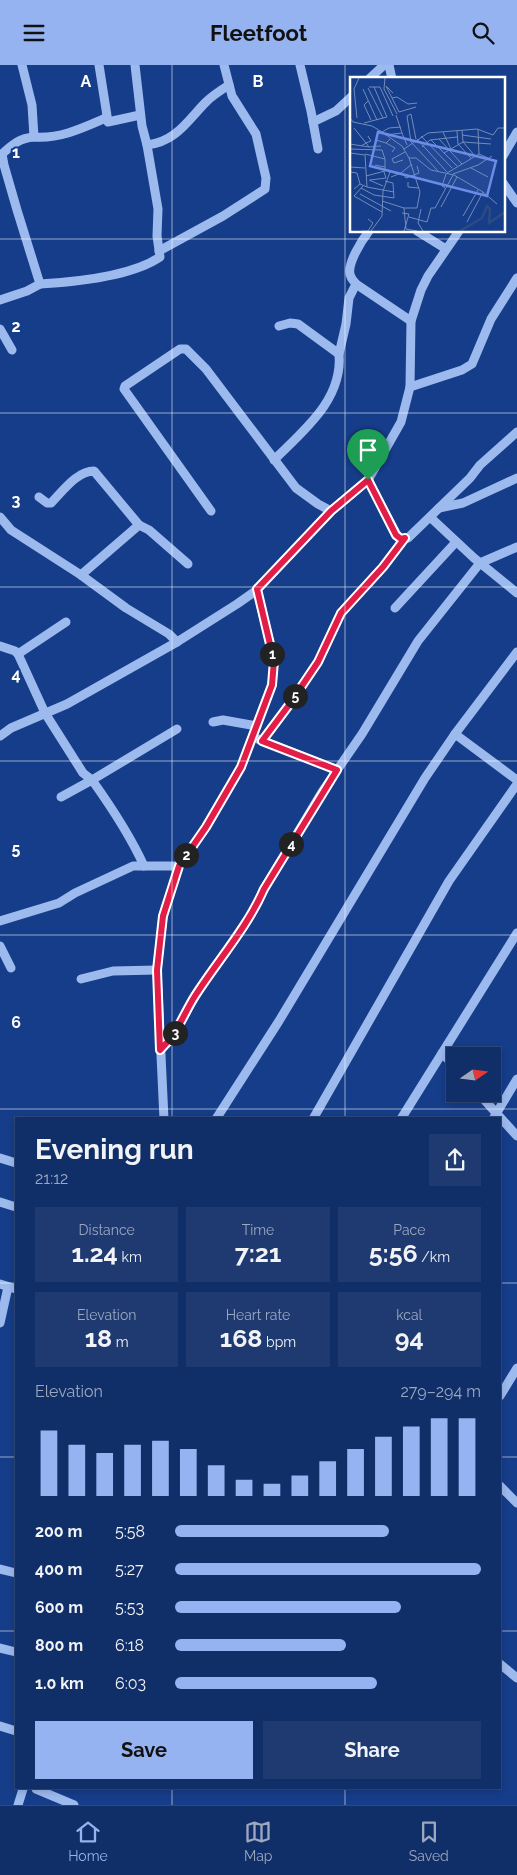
<!DOCTYPE html>
<meta charset="utf-8">
<style>
body{margin:0;font-family:Raleway,sans-serif;background:#1e3a70;color:#f1f3f6;height:100vh;display:flex;flex-direction:column;font-size:19px;white-space:nowrap}
*{box-sizing:border-box;margin:0}
p{font-size:16px;color:#9ca8c0}
.icon{flex:none;width:28px;height:28px;fill:none;stroke:currentColor;stroke-width:2;stroke-linecap:round;stroke-linejoin:round}
.map{position:relative;flex:1;overflow:hidden}
.details{position:absolute;left:15px;top:1052px;width:486px;height:672px;display:flex;flex-direction:column;background:#102e67;border-radius:0px;box-shadow:0 2px 8px #0003,0 0 0 1px #304a7b}
.details>*{flex:none}
.needle{width:32px;rotate:76deg}
.tools{position:absolute;left:446px;top:982px;display:grid;gap:10px}
.tools a{display:grid;place-items:center;width:55px;height:55px;border-radius:0px;background:#102e67;box-shadow:0 2px 8px #0003,0 0 0 1px #304a7b;font-size:25px}
.pin{position:absolute;display:grid;place-items:center;width:42px;height:42px;color:#fff;margin:-51px -21px;border-radius:50% 50% 50% 0;rotate:-45deg;box-shadow:0 0 5px #0007}
.pin .icon{rotate:45deg}
.km{position:absolute;width:25px;height:25px;margin:-12px;border-radius:50%;background:#222;color:#fff;font-size:14px;line-height:25px;text-align:center}
.round{display:grid;place-items:center;flex:none;width:52px;height:52px;border-radius:0px;background:#1e3a70}
.headline{display:flex;align-items:center;justify-content:space-between;height:85px;padding:0 20px}
h1{font-size:28px;font-weight:700;line-height:38px}
.figures{display:grid;grid-template-columns:repeat(3,1fr);gap:8px;height:85px;padding:5px 20px}
.figures div{display:grid;align-content:center;border-radius:0px;background:#1e3a70;text-align:center}
.figures b{font-size:25px;font-weight:700}
.figures small{font-size:14px;font-weight:400}
.figures p{font-size:14px}
.chart{height:140px;padding:10px 20px}
.chart p{display:flex;justify-content:space-between}
.chart svg{width:100%;height:90px;margin-top:5px;stroke:#95b2f1;stroke-width:6}
.primary-button{display:flex;gap:10px;margin-top:auto;padding:10px 20px}
.primary-button a{flex:1;height:58px;border-radius:0px;background:#95b2f1;color:#111;font-size:20px;font-weight:700;line-height:58px;text-align:center}
.primary-button a+a{background:#1e3a70;color:#f1f3f6}
ul{padding:0 20px;list-style:none;font-size:16px}
li{display:grid;grid-template-columns:80px 60px 1fr;align-items:center;height:38px}
li i{height:12px;border-radius:6px;background:#95b2f1}
header{display:flex;justify-content:space-between;align-items:center;height:65px;padding:0 20px;background:#95b2f1;color:#111;font-size:22px;font-weight:700}
.menu{display:flex;justify-content:space-around;align-items:center;height:70px;border-top:1px solid #304a7b;background:#102e67;font-size:14px;color:#9ca8c0}
.menu a{display:grid;justify-items:center;gap:2px}
.menu .on{color:#95b2f1}
.map>svg:first-child{display:block}
.lines{fill:none;stroke-linecap:round;stroke-linejoin:round}
.minor{stroke:#9dbaee;stroke-width:9}
.route-casing{stroke:#fff;stroke-width:10}
.route{stroke:#e11d48;stroke-width:6}
.grid{fill:none;stroke:#fff;stroke-width:1;stroke-opacity:0.55}
.inset-river{fill:none;stroke:#2d4a83;stroke-width:2.5}
.inset-road{fill:none;stroke:#738bb8;stroke-width:1}
.view{fill:#6c8ce6;fill-opacity:0.15;stroke:#6c8ce6;stroke-width:2.5}
.inset-edge{fill:none;stroke:#fff;stroke-width:2.5}
.grid-label{font-size:16px;text-anchor:middle;font-weight:bold;fill:#fff;stroke:#163d89;stroke-width:4;stroke-linejoin:round;paint-order:stroke}
</style>
<header><svg class="icon" aria-label="menu" viewBox="0 0 24 24"><path d="M4 6h16M4 12h16M4 18h16"/></svg>Fleetfoot<svg class="icon" aria-label="search" viewBox="0 0 24 24"><circle cx="10" cy="10" r="6"/><path d="M15 15l6 6"/></svg></header>
<div class="map">
<svg width="517" height="1740" viewBox="0 0 517 1740">
<rect width="100%" height="100%" fill="#163d89"/>
<g class="lines">
<g class="minor">
<path d="M22 0 32 40 34 72C60 74 83 63 106 53"/>
<path d="M99 0 108 57 140 50"/>
<path d="M300 0 311 46 318 84"/>
<path d="M389 0 392 14"/>
<path d="M369 14 384 0"/>
<path d="M313 57 336 46 351 32"/>
<path d="M147 80C176 77 188 55 206 37 213 30 221 25 229 20"/>
<path d="M503 91 517 67"/>
<path d="M503 118 517 138"/>
<path d="M417 166 446 184"/>
<path d="M159 186 223 151 265 124 266 113 256 69 232 31 224 0"/>
<path d="M40 219C74 217 132 211 160 192L157 171 158 144 147 80 142 61 135 0"/>
<path d="M356 219 411 256"/>
<path d="M0 235 27 226 40 219 17 145 4 100 2 89C13 79 20 73 34 72"/>
<path d="M279 261 290 258 298 259 339 289 346 259 349 233 356 219C355 217 352 215 351 212 345 201 362 175 369 166"/>
<path d="M0 264 12 285"/>
<path d="M410 322 462 305 472 299 491 254 517 213"/>
<path d="M274 395C303 366 343 335 339 289"/>
<path d="M368 415 397 470 401 474 408 473 470 413 480 400 517 367"/>
<path d="M39 432 47 438H51C63 426 77 406 94 406L139 460"/>
<path d="M439 443 463 438 517 413"/>
<path d="M211 446 124 324 125 321 180 284H186L206 304 296 423 318 439 331 446"/>
<path d="M0 452 11 465 81 510 126 543 169 569 177 577"/>
<path d="M430 452 474 493 517 528"/>
<path d="M81 510 139 460 149 465 188 499"/>
<path d="M395 543 456 477"/>
<path d="M0 581 15 586 18 589 45 648 83 708 92 715 177 664"/>
<path d="M18 589 66 557"/>
<path d="M213 657 223 655 257 661"/>
<path d="M455 669 517 715"/>
<path d="M0 671 11 663 67 639 177 577 237 539 257 525 331 446 368 415 401 357 410 322 411 256 421 225 428 211 459 166"/>
<path d="M258 674 337 705"/>
<path d="M262 676 289 640 318 597 341 548 383 502 405 473"/>
<path d="M61 732 92 715C112 743 130 770 144 801"/>
<path d="M0 856 59 838 75 828 133 801H179"/>
<path d="M0 881 11 903"/>
<path d="M81 914 113 906 157 905"/>
<path d="M160 985C178 968 183 951 195 931 218 895 247 863 264 824L322 727 362 669 418 576 480 498 517 482"/>
<path d="M442 988 455 1002"/>
<path d="M479 1029 517 1071"/>
<path d="M164 1054 157 905 163 851 179 801 206 762 241 702 272 620 274 596 257 525"/>
<path d="M216 1054 279 956 425 713 455 669 517 587"/>
<path d="M313 1054 449 816 517 719"/>
<path d="M401 1054 517 868"/>
<path d="M493 1054 517 1014"/>
<path d="M0 1093 16 1098"/>
<path d="M0 1137 16 1142"/>
<path d="M0 1219 16 1224"/>
<path d="M0 1258 8 1222"/>
<path d="M500 1331 517 1303"/>
<path d="M500 1421 517 1438"/>
<path d="M0 1504 16 1508"/>
<path d="M0 1583 16 1587"/>
<path d="M500 1599 517 1613"/>
<path d="M0 1661 16 1666"/>
<path d="M36 1724 74 1740"/>
<path d="M18 1740 23 1724"/>
</g>
</g>
<g class="lines">
<g class="route-casing">
<path id="route" d="M368 415 396 470 401 474 405 473 383 502 341 548 318 597 289 640 262 676 337 705 264 824C247 863 218 895 195 931 183 950 178 968 160 985L157 905 163 851 179 801 206 762 241 702 272 620 274 596 257 524 331 446Z"/>
</g>
<use href="#route" class="route"/>
</g>
<path class="grid" d="M172 0V1054M345 0V1054M0 174H517M0 348H517M0 522H517M0 696H517M0 870H517M0 1044H517M0 1218H16M500 1218H517M0 1392H16M500 1392H517M0 1566H16M500 1566H517M172 1724V1740M345 1724V1740"/>
<g transform="translate(350 12)">
<rect width="155" height="155" fill="#163d89"/>
<path class="inset-river" d="M110 154 132 141 137 129 140 132 139 146 155 135"/>
<path class="inset-road" d="M35 1 34 12 47 37M19 10H30L43 39M18 11 33 41M13 12 27 43M43 16 36 9 49 35M42 21 47 20 58 27 67 26M18 24 14 28 21 43M49 35 66 30M46 38 52 56M0 41 3 45 22 49 32 55 52 69 59 81 70 115 67 131H54L32 124M7 41 4 12 9 1M14 46 37 40 24 10M4 51 16 66 11 69M128 52 129 77M112 53 113 65 125 79M107 54 108 67 121 81M32 55 39 51 51 50M93 55 101 72M35 58 52 56 57 68M112 58 141 62M18 59 21 64 16 66 19 70 31 69M71 59 102 91M66 62 61 37 57 39 61 65 88 94M67 62 97 95M89 62 112 87M26 63 36 66 40 62M81 63 107 89M36 66 45 71 42 75M0 67 19 70M72 70 80 63 107 60M0 72 32 73 35 82M54 72 78 56 127 52 143 58 148 51H155M0 76 15 78M94 76 113 65 141 67M15 77 35 82V90M59 81H66L81 93 104 98 133 115 147 127M53 83 44 86 42 82 55 75M0 90 15 91M121 91 138 100M0 95 7 96 10 107M97 96 129 77 138 81M103 97 128 88 142 79M54 98 56 101 69 96 67 89M16 99 35 94V90L25 88M41 100 51 96 62 87M19 103 33 109M20 103 36 101 34 95M58 105V110L69 111M13 109 4 119 32 135M17 110 44 115M11 111 24 118 44 121 43 106 35 104M95 111 92 109 96 97M4 112 10 107 17 110 15 78M10 117 41 134M91 130 107 100M54 131 56 152 67 154M71 132 68 146 73 154M52 136 59 137 54 154M32 139 33 114 40 95M113 139 128 113M59 140 77 145 81 131H85L103 98M117 145 133 115M12 154H18L23 146 18 142M21 154 32 139"/>
<path class="view" d="M28 55 146 84 137 119 20 89Z"/>
<rect width="155" height="155" class="inset-edge"/>
</g>
<g class="grid-label">
<text x="86" y="22">A</text>
<text x="258" y="22">B</text>
<text x="16" y="93">1</text>
<text x="16" y="267">2</text>
<text x="16" y="441">3</text>
<text x="16" y="615">4</text>
<text x="16" y="789">5</text>
<text x="16" y="963">6</text>
</g>
</svg>
<div class="tools">
<a><svg class="needle" viewBox="-14 -14 28 28"><path d="M0-13l5 13h-10z" fill="#e53935"/><path d="M0 13l5-13h-10z" fill="#9ca8c0"/></svg></a>
</div>
<div class="pin" style="left:368px;top:415px;background:#1e9e55"><svg class="icon" aria-label="arrive" viewBox="0 0 24 24"><path d="M6 21V4h12l-3 4 3 4H6"/></svg></div>
<b class="km" style="left:272px;top:589px">1</b>
<b class="km" style="left:186px;top:790px">2</b>
<b class="km" style="left:175px;top:968px">3</b>
<b class="km" style="left:291px;top:779px">4</b>
<b class="km" style="left:295px;top:631px">5</b>
<section class="details">
<div class="headline"><div><h1>Evening run</h1><p>21:12</p></div><a class="round"><svg class="icon" aria-label="share" viewBox="0 0 24 24"><path d="M12 15V3M7 8l5-5 5 5M5 13v7h14v-7"/></svg></a></div>
<div class="figures">
<div><p>Distance</p><b>1.24<small> km</small></b></div>
<div><p>Time</p><b>7:21</b></div>
<div><p>Pace</p><b>5:56<small> /km</small></b></div>
</div>
<div class="figures">
<div><p>Elevation</p><b>18<small> m</small></b></div>
<div><p>Heart rate</p><b>168<small> bpm</small></b></div>
<div><p>kcal</p><b>94</b></div>
</div>
<div class="chart"><p><span>Elevation</span>279–294 m</p>
<svg viewBox="0 0 160 44" preserveAspectRatio="none"><path d="M5 44V12M15 44V19M25 44V23M35 44V19M45 44V17M55 44V21M65 44V29M75 44V36M85 44V38M95 44V34M105 44V27M115 44V21M125 44V15M135 44V10M145 44V6M155 44V6"/></svg>
</div>
<ul>
<li><b>200 m</b>5:58<i style="width:70%"></i></li>
<li><b>400 m</b>5:27<i style="width:100%"></i></li>
<li><b>600 m</b>5:53<i style="width:74%"></i></li>
<li><b>800 m</b>6:18<i style="width:56%"></i></li>
<li><b>1.0 km</b>6:03<i style="width:66%"></i></li>
</ul>
<div class="primary-button"><a>Save</a><a>Share</a></div>
</section>
</div>
<nav class="menu">
<a class="on"><svg class="icon" aria-label="home" viewBox="0 0 24 24"><path d="M3 11l9-7 9 7M6 9v11h12V9"/></svg>Home</a>
<a><svg class="icon" aria-label="map" viewBox="0 0 24 24"><path d="M3 6l6-2 6 2 6-2v14l-6 2-6-2-6 2zM9 4v14M15 6v14"/></svg>Map</a>
<a><svg class="icon" aria-label="saved" viewBox="0 0 24 24"><path d="M7 4h10v16l-5-4-5 4z"/></svg>Saved</a>
</nav>
